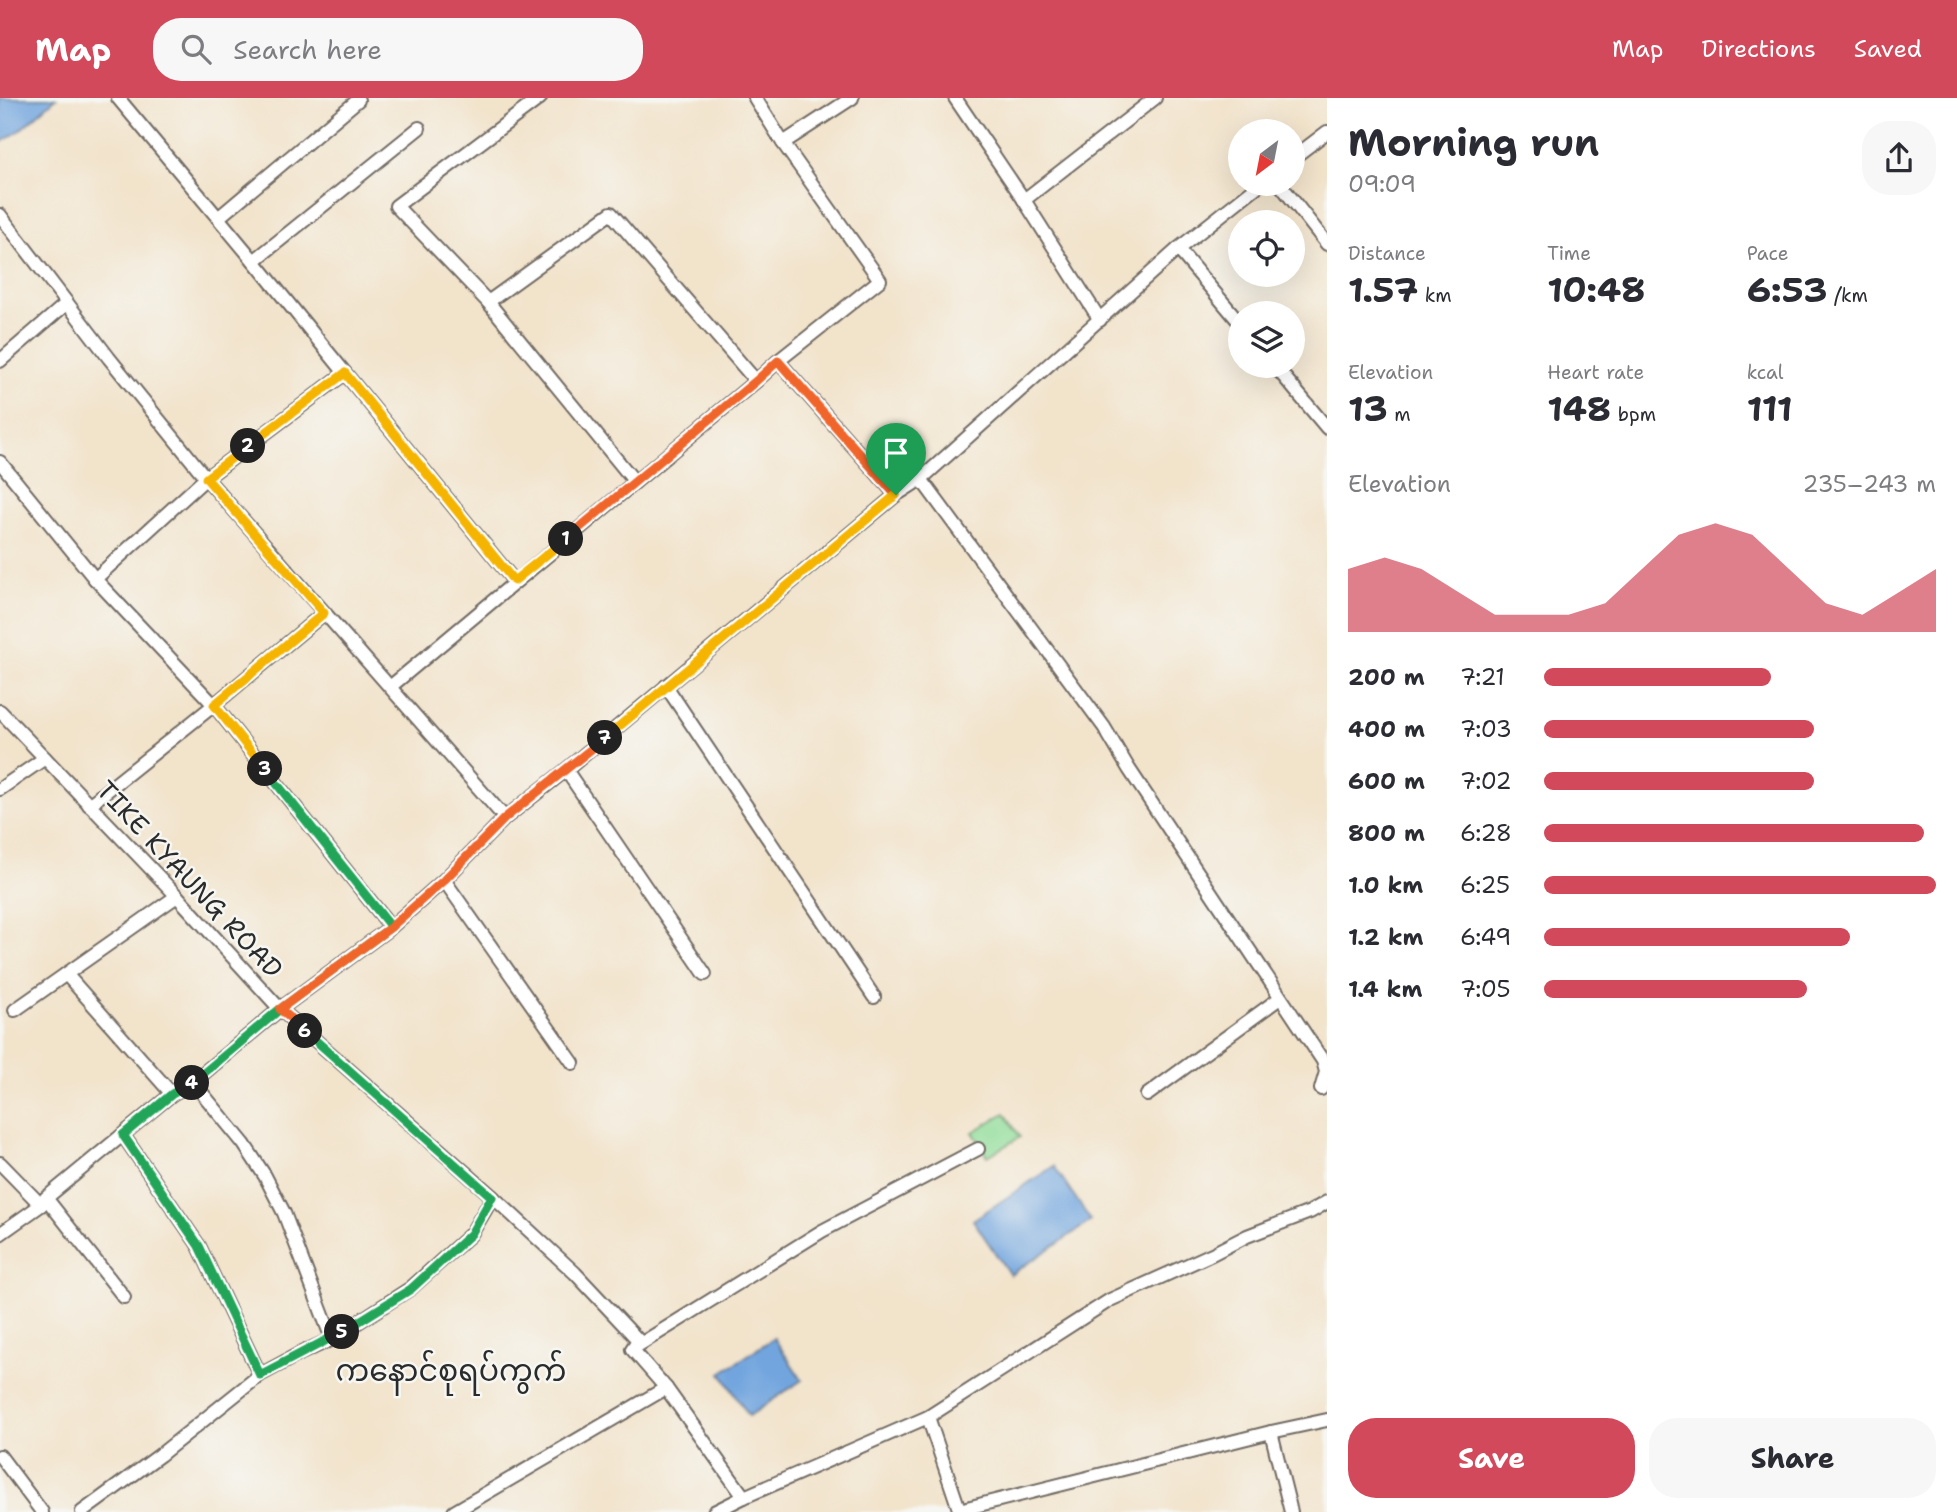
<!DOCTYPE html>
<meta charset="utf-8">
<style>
body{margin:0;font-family:"Shantell Sans","Noto Sans Myanmar",sans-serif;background:#f7f7f7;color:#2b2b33;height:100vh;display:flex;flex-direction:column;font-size:26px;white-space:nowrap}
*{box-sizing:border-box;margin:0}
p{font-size:23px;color:#7c7c81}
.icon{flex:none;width:38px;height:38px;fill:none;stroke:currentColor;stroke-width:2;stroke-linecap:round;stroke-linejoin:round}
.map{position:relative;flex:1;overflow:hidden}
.sheet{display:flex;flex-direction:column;background:#fff;width:630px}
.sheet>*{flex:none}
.needle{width:46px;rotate:212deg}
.tools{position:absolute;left:1228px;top:21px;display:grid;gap:14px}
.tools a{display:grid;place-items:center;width:77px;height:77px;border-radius:50%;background:#fff;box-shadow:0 7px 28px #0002;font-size:35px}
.pin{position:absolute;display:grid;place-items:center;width:60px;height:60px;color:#fff;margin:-72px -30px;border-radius:50% 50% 50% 0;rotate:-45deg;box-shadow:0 0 7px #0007}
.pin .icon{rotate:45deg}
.km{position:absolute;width:35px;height:35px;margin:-18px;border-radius:50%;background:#222;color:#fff;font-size:19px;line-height:35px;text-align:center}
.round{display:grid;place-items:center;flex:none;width:74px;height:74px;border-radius:28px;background:#f7f7f7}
.summary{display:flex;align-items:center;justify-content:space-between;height:119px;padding:0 21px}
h1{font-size:38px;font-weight:700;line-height:52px}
.metrics{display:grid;grid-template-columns:repeat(3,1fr);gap:10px;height:119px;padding:7px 21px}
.metrics div{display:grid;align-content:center}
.metrics b{font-size:35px;font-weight:700}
.metrics small{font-size:19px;font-weight:400}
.metrics p{font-size:19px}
.chart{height:196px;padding:14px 21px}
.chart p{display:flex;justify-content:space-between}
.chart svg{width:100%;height:126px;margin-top:7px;fill:#d1495b;opacity:.7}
.primary-button{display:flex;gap:14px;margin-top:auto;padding:14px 21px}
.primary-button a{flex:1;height:80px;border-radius:28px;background:#d1495b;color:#fff;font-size:28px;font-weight:700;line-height:80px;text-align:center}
.primary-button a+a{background:#f7f7f7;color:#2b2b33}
ul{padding:0 21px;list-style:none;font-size:23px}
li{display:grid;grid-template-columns:112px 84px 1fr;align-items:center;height:52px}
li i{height:18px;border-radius:9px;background:#d1495b}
header{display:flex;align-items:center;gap:42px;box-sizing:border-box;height:98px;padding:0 35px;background:#d1495b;color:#fff}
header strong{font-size:33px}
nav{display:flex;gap:38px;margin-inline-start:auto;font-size:24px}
.search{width:490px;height:63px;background:#f7f7f7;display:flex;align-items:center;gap:18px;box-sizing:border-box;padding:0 24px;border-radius:28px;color:#7c7c81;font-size:26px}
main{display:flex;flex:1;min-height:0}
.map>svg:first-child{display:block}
.green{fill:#91dd99;stroke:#5e8462;stroke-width:2}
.water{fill:#72a5de;stroke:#4e6884;stroke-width:2}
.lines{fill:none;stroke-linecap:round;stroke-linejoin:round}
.minor-casing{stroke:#716b63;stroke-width:16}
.minor{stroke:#fff;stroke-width:12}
.split-1-casing{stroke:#fff;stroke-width:14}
.split-2-casing{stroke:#fff;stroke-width:14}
.split-3-casing{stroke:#fff;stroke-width:14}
.split-4-casing{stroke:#fff;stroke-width:14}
.split-5-casing{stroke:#fff;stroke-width:14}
.split-6-casing{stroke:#fff;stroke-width:14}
.split-7-casing{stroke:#fff;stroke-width:14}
.split-8-casing{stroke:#fff;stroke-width:14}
.split-1{stroke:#f0652b;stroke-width:9}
.split-2{stroke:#f5b400;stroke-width:9}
.split-3{stroke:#f5b400;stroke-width:9}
.split-4{stroke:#22a559;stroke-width:9}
.split-5{stroke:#22a559;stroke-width:9}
.split-6{stroke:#22a559;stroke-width:9}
.split-7{stroke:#f0652b;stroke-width:9}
.split-8{stroke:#f5b400;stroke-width:9}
.labels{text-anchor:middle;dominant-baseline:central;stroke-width:5;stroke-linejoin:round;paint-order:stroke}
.street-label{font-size:26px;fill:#2b2b2b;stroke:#f6f6f2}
.quarter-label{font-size:30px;fill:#2b2b2b;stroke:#f6f6f2}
</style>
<header>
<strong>Map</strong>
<div class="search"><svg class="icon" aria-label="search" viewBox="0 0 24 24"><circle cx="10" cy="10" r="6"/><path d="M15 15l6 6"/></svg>Search here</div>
<nav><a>Map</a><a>Directions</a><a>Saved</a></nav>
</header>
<main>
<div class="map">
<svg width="1327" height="1414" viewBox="0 0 1327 1414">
<rect width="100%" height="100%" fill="#f6f6f2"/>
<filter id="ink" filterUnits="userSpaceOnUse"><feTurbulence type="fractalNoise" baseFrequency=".0143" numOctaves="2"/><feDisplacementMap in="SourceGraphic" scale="14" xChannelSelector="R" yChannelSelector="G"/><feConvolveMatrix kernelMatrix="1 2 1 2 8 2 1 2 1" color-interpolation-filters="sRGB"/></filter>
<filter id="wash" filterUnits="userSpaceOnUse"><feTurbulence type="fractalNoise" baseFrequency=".00686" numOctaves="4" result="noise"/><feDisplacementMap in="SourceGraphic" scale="28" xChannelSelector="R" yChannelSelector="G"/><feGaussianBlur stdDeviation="1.57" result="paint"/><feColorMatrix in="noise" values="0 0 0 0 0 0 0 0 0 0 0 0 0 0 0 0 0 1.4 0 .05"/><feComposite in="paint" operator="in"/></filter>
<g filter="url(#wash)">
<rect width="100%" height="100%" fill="#f2e3cb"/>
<path class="green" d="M1005 1015 1020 1039 988 1058 973 1034Z"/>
<g class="water">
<path d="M0 0H56L19 33 0 45Z"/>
<path d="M1054 1068 1091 1123 1010 1177 973 1122Z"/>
<path d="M774 1240 802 1282 749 1318 721 1275Z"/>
</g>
</g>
<g filter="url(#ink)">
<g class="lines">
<g class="minor-casing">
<g id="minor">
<path d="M118 0 254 163 514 483"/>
<path d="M540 0 396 108 488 204 635 384"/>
<path d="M955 0 1024 102 1100 222"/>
<path d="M783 45 852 0"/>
<path d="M1293 60 1327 34"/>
<path d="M1280 86 1327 146"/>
<path d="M1024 102 1155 0"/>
<path d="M0 117 109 260 206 380 505 720"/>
<path d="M218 120 358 2"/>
<path d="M1178 151 1241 226"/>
<path d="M254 163 419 30"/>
<path d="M488 204 611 115 756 283"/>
<path d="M0 263 67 205"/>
<path d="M778 263 896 397"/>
<path d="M1275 268 1327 330"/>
<path d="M0 364 95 481 214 607 391 829"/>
<path d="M921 381 1104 629 1129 671 1323 963 1326 974 1321 991"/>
<path d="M95 481 206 380 345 275"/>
<path d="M666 588 874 899"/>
<path d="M390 589 756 283 778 263 880 182 783 45 755 0"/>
<path d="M0 613 177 798 280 911 493 1099 575 1175 638 1242 632 1251 666 1290 744 1399"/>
<path d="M566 672 705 876"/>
<path d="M0 691 45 660"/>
<path d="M89 707 214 607 324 515"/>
<path d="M444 782 573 965"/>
<path d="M66 876 172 996"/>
<path d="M15 912 177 798"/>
<path d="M193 984 244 1046 265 1078 284 1115 332 1241"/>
<path d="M1147 997 1280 900"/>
<path d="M123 1037 199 1148 260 1277"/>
<path d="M0 1065 41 1107"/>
<path d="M46 1100 124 1199"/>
<path d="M0 1136 41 1107 46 1100 172 996 193 984 280 911 391 829 444 782 505 720 566 672 896 397 921 381 1178 151 1260 86"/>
<path d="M634 1250 822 1133 978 1051"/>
<path d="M928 1319 960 1414"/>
<path d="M1271 1334 1291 1414"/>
<path d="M0 1358 42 1414"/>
<path d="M959 1412 1271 1334 1327 1322"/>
<path d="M82 1414 160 1357 260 1277 299 1256 332 1241 411 1190 471 1136 493 1099"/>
<path d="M454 1414 666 1290"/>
<path d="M714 1414 744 1399 928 1319 1110 1202 1212 1156 1247 1138 1310 1114 1327 1104"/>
</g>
</g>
<use href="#minor" class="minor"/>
</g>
</g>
<g class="lines" filter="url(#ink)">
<g class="split-1-casing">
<path id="split-1" d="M566 441 756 283 778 263 896 397"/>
</g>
<g class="split-2-casing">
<path id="split-2" d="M248 348 345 275 514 483 566 441"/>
</g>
<g class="split-3-casing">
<path id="split-3" d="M248 348 206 380 324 515 214 607 265 671"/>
</g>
<g class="split-4-casing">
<path id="split-4" d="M192 985 280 911 391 829 265 671"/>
</g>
<g class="split-5-casing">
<path id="split-5" d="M192 985 172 996 123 1037 199 1148 260 1277 342 1234"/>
</g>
<g class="split-6-casing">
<path id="split-6" d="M305 933 492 1099 471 1136 411 1191 342 1234"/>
</g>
<g class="split-7-casing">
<path id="split-7" d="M305 933 280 911 391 829 444 782 505 720 605 640"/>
</g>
<g class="split-8-casing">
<path id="split-8" d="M605 640 896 397"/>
</g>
<use href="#split-1" class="split-1"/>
<use href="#split-2" class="split-2"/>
<use href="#split-3" class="split-3"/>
<use href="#split-4" class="split-4"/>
<use href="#split-5" class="split-5"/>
<use href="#split-6" class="split-6"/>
<use href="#split-7" class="split-7"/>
<use href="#split-8" class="split-8"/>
</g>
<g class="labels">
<g class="street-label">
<text transform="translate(190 781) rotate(47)">TIKE KYAUNG ROAD</text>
</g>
<g class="quarter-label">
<text x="451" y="1272">ကနောင်စုရပ်ကွက်</text>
</g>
</g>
</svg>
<div class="tools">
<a><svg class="needle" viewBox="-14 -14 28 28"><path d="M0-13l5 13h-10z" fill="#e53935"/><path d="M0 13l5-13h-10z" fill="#7c7c81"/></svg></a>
<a><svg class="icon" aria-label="locate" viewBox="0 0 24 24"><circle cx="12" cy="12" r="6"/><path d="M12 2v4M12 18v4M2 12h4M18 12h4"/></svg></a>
<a><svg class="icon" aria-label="layers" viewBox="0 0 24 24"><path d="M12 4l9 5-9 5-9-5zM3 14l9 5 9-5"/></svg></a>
</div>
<div class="pin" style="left:896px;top:397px;background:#1e9e55"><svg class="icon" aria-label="arrive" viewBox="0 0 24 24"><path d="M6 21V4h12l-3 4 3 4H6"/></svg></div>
<b class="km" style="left:566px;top:441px">1</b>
<b class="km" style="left:248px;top:348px">2</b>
<b class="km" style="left:265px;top:671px">3</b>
<b class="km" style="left:192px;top:985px">4</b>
<b class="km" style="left:342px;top:1234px">5</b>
<b class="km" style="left:305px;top:933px">6</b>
<b class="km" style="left:605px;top:640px">7</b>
</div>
<section class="sheet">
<div class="summary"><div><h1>Morning run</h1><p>09:09</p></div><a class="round"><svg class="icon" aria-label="share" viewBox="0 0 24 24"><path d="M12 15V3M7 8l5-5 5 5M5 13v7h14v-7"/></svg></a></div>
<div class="metrics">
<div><p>Distance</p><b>1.57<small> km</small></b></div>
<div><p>Time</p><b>10:48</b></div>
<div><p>Pace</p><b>6:53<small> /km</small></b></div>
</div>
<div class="metrics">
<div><p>Elevation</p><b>13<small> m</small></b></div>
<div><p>Heart rate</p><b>148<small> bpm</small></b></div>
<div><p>kcal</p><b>111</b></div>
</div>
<div class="chart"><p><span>Elevation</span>235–243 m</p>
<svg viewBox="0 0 160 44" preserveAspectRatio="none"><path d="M0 44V22L10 18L20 22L30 30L40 38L50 38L60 38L70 34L80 22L90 10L100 6L110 10L120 22L130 34L140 38L150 30L160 22V44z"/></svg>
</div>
<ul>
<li><b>200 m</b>7:21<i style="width:58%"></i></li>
<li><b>400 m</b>7:03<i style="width:69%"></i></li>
<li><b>600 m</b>7:02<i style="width:69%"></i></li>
<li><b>800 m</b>6:28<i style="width:97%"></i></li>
<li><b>1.0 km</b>6:25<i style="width:100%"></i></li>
<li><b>1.2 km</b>6:49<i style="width:78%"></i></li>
<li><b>1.4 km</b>7:05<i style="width:67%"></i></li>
</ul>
<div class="primary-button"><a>Save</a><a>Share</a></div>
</section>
</main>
